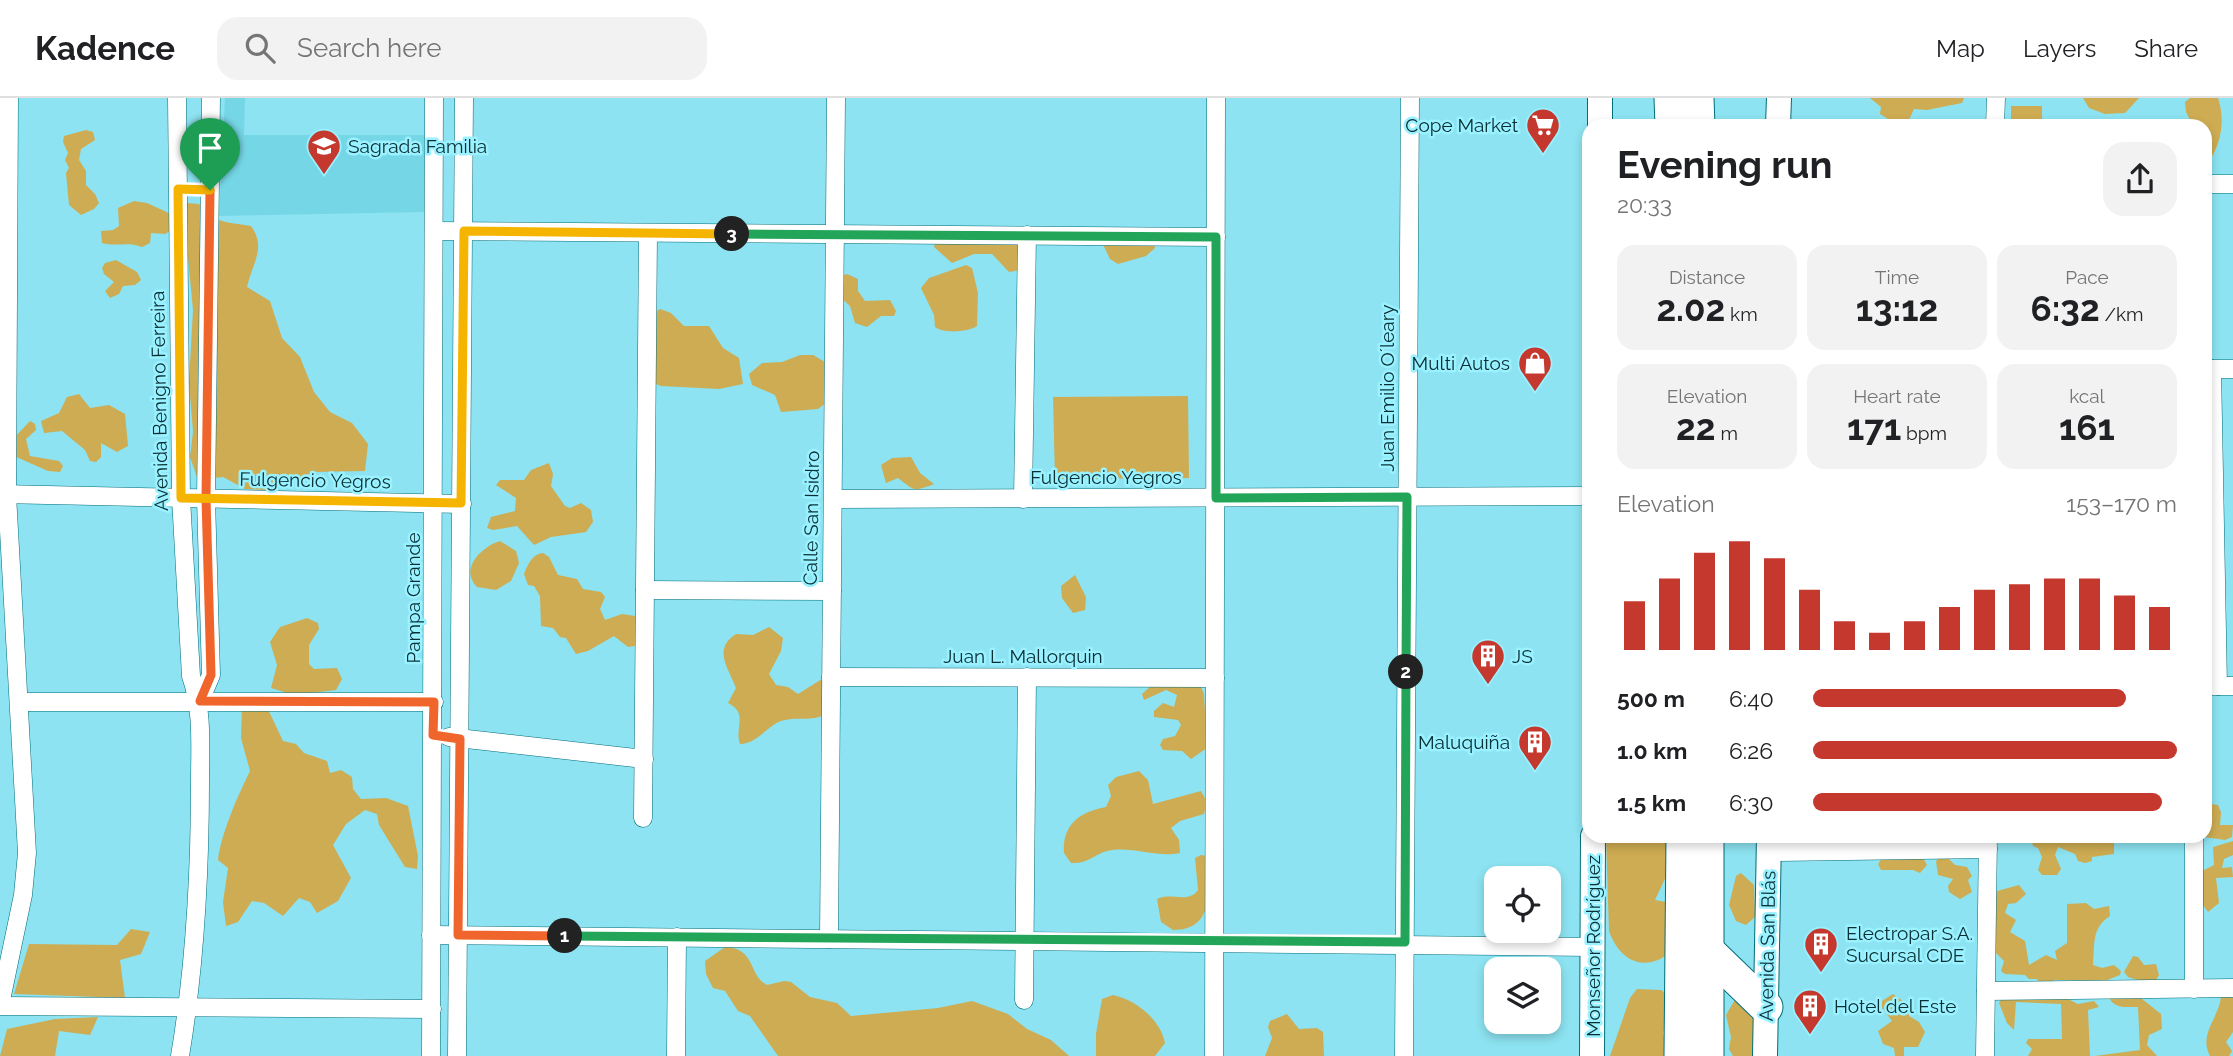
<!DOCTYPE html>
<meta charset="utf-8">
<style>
body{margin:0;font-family:Raleway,sans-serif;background:#f2f2f2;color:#202124;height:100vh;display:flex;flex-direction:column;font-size:26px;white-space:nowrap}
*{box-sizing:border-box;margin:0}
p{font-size:23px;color:#757577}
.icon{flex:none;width:38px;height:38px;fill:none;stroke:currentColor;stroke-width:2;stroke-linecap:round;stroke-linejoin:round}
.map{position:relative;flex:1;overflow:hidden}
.details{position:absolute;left:1582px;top:21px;width:630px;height:724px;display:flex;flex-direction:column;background:#fff;border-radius:21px;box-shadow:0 4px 10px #0003}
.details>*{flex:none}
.tools{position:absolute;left:1484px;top:768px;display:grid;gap:14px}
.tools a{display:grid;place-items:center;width:77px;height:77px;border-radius:14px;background:#fff;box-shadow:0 4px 10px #0003;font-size:35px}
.pin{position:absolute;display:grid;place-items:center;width:60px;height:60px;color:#fff;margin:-72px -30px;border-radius:50% 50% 50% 0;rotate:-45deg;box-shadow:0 0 7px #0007}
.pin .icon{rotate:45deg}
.km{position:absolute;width:35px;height:35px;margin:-18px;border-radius:50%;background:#222;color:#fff;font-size:19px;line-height:35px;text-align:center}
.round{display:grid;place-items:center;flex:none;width:74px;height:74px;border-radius:21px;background:#f2f2f2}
.summary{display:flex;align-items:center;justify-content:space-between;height:119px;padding:0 35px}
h1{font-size:38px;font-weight:700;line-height:52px}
.stats{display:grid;grid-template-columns:repeat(3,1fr);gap:10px;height:119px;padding:7px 35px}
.stats div{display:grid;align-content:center;border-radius:18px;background:#f2f2f2;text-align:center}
.stats b{font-size:35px;font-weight:700}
.stats small{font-size:19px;font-weight:400}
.stats p{font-size:19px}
.chart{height:196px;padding:14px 35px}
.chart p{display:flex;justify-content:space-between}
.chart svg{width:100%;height:126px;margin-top:7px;stroke:#c5382d;stroke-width:6}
ul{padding:0 35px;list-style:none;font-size:23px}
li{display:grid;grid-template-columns:112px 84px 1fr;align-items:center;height:52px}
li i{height:18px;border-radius:9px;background:#c5382d}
header{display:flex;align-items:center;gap:42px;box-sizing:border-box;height:98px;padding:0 35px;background:#fff;border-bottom:2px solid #e0e0e0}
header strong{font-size:33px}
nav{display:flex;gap:38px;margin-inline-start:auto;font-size:24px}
.search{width:490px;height:63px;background:#f2f2f2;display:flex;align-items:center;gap:18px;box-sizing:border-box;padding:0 24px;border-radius:21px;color:#757577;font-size:26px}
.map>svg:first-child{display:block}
.built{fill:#75d7e6}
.green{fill:#ceac53}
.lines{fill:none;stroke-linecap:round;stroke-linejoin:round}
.street-casing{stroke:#006e7b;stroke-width:19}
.secondary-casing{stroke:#006e7b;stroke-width:26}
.highway-casing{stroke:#006e7b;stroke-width:35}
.street{stroke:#fff;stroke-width:18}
.secondary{stroke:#fff;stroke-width:24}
.highway{stroke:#fff;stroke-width:33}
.split-1-casing{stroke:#fff;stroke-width:14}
.split-2-casing{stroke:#fff;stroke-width:14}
.split-3-casing{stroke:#fff;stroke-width:14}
.split-4-casing{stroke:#fff;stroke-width:14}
.split-1{stroke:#f0652b;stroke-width:9}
.split-2{stroke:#22a559;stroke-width:9}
.split-3{stroke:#22a559;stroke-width:9}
.split-4{stroke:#f5b400;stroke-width:9}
.labels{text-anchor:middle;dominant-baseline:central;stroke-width:5;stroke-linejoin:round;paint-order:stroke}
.poi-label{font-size:19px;fill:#082f34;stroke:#9af1ff;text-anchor:start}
.street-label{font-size:19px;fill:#082f34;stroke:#9af1ff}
</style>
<header>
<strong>Kadence</strong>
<div class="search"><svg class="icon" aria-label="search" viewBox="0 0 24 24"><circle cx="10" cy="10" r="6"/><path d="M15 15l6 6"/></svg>Search here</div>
<nav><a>Map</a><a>Layers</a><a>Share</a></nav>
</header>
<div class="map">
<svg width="2233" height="958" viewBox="0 0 2233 958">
<rect width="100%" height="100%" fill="#8de3f1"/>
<path class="built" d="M225 0H245L244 37H427L426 114 219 118Z"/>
<g class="green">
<path d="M1870 0H1964L1962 5 1927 12 1914 11 1907 26 1898 27 1880 16 1881 9Z"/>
<path d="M2083 0H2139L2125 15 2105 16 2089 10Z"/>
<path d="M2190 0H2218C2225 21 2222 43 2210 62L2205 63V28H2193L2186 14 2185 4Z"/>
<rect x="2011" y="8" width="31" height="20"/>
<path d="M86 32 93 34 95 42 81 51 79 62 86 73V87L95 96 99 105 94 111 81 117 69 107 66 75 69 70 65 62 68 55 63 44 64 38Z"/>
<path d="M134 103 147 105 173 117 175 130 165 136 151 135 150 145 142 149C128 143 117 149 102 145L101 133 113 132 119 128 118 110Z"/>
<path d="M187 105 199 106C219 127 224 123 251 128 267 150 252 165 247 189L270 203 282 240 300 259 314 294 330 314 352 325 368 346 365 373 315 374 269 392 245 391 223 379 198 382 190 359 193 334 189 284 193 212 185 128Z"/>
<path d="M997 140 1021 147V172L1009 174 992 156H974L952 165 934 149 936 142Z"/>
<path d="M1100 140 1154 145 1155 150 1146 158 1118 166 1110 161Z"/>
<path d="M116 162 137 174 141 182 135 187 123 188 119 196 110 200 105 193 114 184 104 176 102 170 105 165Z"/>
<path d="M966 167 972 170 978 195 977 228C968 234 944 236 935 229L934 217 921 190 929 180Z"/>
<path d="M847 176 858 181V193L865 203 890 202 896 213 894 218H881L867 229 855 225 850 208 841 200V178Z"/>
<path d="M660 211 671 215 684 228H709L723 250 739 260 743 286 719 291 661 288 650 284C640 257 627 227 660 211Z"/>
<path d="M800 257H813L825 264 827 304 818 311 781 314 775 297 752 287 749 276 762 265 782 264Z"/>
<path d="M79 296 90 310 109 307 125 316 128 348 117 354 101 345V359L96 364 90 363 85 352 62 333 44 335 41 323 59 315 67 299Z"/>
<path d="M1188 298 1189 380 1055 381 1053 299Z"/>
<path d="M30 323 35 326 36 332 26 341 30 358 59 363 63 368 60 374 48 373 14 358V340Z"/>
<path d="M911 359 920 375 934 386C913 394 915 393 898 380L886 385 881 367 892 360Z"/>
<path d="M549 365 553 376 551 388 565 408 570 410 581 405 591 412 593 424 586 434 551 439 534 447 517 428 493 432 487 430 491 419 515 413 516 400 496 387 500 382H524L531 372Z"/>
<path d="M500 443 516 453 519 465 511 483 496 492 477 489C459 471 481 449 500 443Z"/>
<path d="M543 455 549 459 558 477 577 481 583 491 601 494 605 499 600 511 605 522 622 516 635 518 639 523 640 547 628 549 614 538 588 553 576 556 566 540 560 539 553 530 541 528 540 498 534 488 528 487 524 476C528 466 532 456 543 455Z"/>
<path d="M1075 477 1086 499 1085 512 1073 515 1062 500 1061 488Z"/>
<path d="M307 520 318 525 319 531 309 547V566L314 571 337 570 342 581 336 592 294 597 271 590 277 567 270 544 280 529Z"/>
<path d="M769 529 783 540 781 553 769 576 776 587 788 589 798 596 822 581 827 592 824 617C814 623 796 619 785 622 768 625 760 645 740 646 734 631 749 615 728 605L736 590C729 571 712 551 736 536L753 537Z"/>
<path d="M1199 584 1204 596 1207 650 1191 661 1182 653 1163 652 1160 647 1163 641 1175 638 1181 627 1178 622 1154 619V613L1163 605 1174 609 1177 597 1166 592 1144 602 1142 596 1152 587Z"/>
<path d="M242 606 266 607 283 643 296 646 304 655 327 663 330 675 341 672 352 679 353 691 361 701 386 700 408 708 418 758 417 771 405 769 379 727 377 716 365 712 346 726 333 747 351 780 338 803 317 815 310 804 299 800 283 818 264 805 252 803 238 824 226 828 223 804 228 770 218 762C221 736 238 697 250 673L241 640Z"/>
<path d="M1139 673 1148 682 1153 706 1201 693 1207 704 1204 716 1180 723 1171 730 1179 742 1180 755C1156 760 1131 747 1107 753 1093 757 1088 766 1071 765L1064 755C1062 727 1079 714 1106 709L1111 698 1108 687 1116 679Z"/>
<path d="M2205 705 2218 707 2221 714 2220 727H2233L2232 739 2225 742 2204 739 2205 724 2208 722 2205 720Z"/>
<path d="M1606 739H1680V749L1655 802 1666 804 1674 851C1648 876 1620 865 1609 833Z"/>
<path d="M2031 739H2067L2071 742 2075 739H2119H2114V756L2092 759V763L2085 765 2078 763 2075 756 2058 749 2055 757 2061 771 2057 777H2042L2038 772 2042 759 2038 750 2033 748Z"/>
<path d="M2233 743V757L2224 761 2222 770 2232 769 2233 779 2216 780 2219 805 2208 814 2203 807 2200 774 2214 767 2213 749Z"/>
<path d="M1201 757 1207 758C1208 788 1217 832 1173 832L1161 824 1157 801C1172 794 1188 806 1198 792L1195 760Z"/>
<path d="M1941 758H1946L1955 767 1967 769 1972 778 1968 782 1972 794 1960 801 1949 794 1948 788 1953 781 1938 777 1936 763Z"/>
<path d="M1882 760H1923L1927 767 1920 775 1913 772H1881L1878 766Z"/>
<path d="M1741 775 1754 787 1755 819 1746 827 1736 823 1729 807 1736 778Z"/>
<path d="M2019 787 2026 796 2016 805 2008 806 2005 815 2016 822 2010 834 2025 843 2029 867 2046 857 2057 862 2055 853 2067 845V806L2086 805 2094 811 2109 808 2110 818C2091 830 2095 847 2093 867L2102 870 2114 867 2121 873 2120 877 2105 883 2055 882 2040 887 2037 881H2029L2025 877 2005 876 2001 873 2004 863 1994 853 1990 795Z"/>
<path d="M131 831 150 834 141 856 120 862 125 900 14 896 29 846 117 847Z"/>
<path d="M725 849C756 850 748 877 767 887L784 883 791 884 810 899 837 905 851 918 938 910 972 903 1008 916 1027 931 1051 942 1069 958H778L750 918 738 913 725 893 713 890 706 876 705 863Z"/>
<path d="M2133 858 2138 859 2144 867 2156 866 2159 877 2153 887 2128 879 2124 874Z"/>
<path d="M1637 891 1661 892 1670 899 1663 936 1669 947V958H1610L1630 900Z"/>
<path d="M2132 893 2161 916 2162 931 2149 937 2147 947 2157 958H2095L2140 952 2138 909C2124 909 2112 911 2107 895Z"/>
<path d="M2228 894 2233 900V934L2226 944 2232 953 2229 958H2210C2198 935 2220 920 2221 897Z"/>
<path d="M1893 896 1907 906 1909 918 1919 924 1925 934 1918 949H1904V958H1895L1894 950 1883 946 1878 933 1892 923 1882 910V903Z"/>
<path d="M2058 896 2078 906 2094 903 2099 909 2088 912 2090 958H2028L2032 951 2026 945 2028 941H2062L2061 906 2016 904 2014 932 2007 925 1999 905 2003 898Z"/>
<path d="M1113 897C1136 902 1160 921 1165 945L1155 958H1096V936L1102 901Z"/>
<path d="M1737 898 1760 922 1753 945 1755 958H1733L1729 951 1731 939 1726 917Z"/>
<path d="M1287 916 1299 931 1317 930 1323 934 1324 958H1265L1272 940 1268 929 1270 923Z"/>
<path d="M98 919 90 937 59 933 55 958H0L7 931 55 921Z"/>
</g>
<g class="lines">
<g class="street-casing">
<g id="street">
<path d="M177 0 181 400 191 578C203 612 200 648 200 684 200 775 195 868 180 958"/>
<path d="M1995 28 1996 0"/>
<path d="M2205 86H2233"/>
<path d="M434 133 1216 139"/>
<path d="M2205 271H2233"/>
<path d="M2212 271 2218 588"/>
<path d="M0 396 462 406"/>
<path d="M833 401 1589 398"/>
<path d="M1023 401 1027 137"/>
<path d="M645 492 832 493"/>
<path d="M831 579 1215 580"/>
<path d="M2205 588H2233"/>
<path d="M200 603 211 577 206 401 211 0"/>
<path d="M21 604H434"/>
<path d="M449 639 644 661"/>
<path d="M643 720 648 136"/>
<path d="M2194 738V891"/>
<path d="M1769 754 1988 751"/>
<path d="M431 837 1592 849"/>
<path d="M829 841 836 0"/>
<path d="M1986 893 2233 890"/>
<path d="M1024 902 1027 579"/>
<path d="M0 907 23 797 27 755 7 397 9 0"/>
<path d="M0 908 432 911"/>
<path d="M431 958 434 0"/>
<path d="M457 958 464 0"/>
<path d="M676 958 677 839"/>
<path d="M1214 958 1216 0"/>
<path d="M1404 958 1410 0"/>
<path d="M1985 958 1988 738"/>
</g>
</g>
<g class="secondary-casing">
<g id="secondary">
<path d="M1600 28V0"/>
<path d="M1778 28 1779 0"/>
<path d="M1592 958 1593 738"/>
<path d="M1765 958 1769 738"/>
</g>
</g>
<g class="highway-casing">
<g id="highway">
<path d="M1671 0 1672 28"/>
<path d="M1697 0 1698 28"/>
<path d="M1707 852 1766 909"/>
<path d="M1681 958 1683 738"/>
<path d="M1707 958V738"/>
</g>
</g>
<use href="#street" class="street"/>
<use href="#secondary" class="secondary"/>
<use href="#highway" class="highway"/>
</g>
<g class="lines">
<g class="split-1-casing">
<path id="split-1" d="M210 92 206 401 211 577 200 603 434 604 433 637 460 641 458 837 565 838"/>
</g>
<g class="split-2-casing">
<path id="split-2" d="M565 838 1405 844 1406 574"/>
</g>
<g class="split-3-casing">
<path id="split-3" d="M732 136 1216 139V400L1407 399 1406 574"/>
</g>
<g class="split-4-casing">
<path id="split-4" d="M210 92 178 91 181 400 461 405 464 133 732 136"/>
</g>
<use href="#split-1" class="split-1"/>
<use href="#split-2" class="split-2"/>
<use href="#split-3" class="split-3"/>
<use href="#split-4" class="split-4"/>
</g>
<defs>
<g id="supermarket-pin" transform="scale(1.75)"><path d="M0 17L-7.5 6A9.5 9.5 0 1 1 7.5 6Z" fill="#c5382d" stroke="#9af1ff"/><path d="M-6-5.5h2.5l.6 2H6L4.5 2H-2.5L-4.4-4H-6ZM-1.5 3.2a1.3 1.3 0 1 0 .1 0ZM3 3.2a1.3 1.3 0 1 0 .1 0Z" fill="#fff"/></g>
<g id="school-pin" transform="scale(1.75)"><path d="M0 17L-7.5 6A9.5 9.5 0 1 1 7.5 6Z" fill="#c5382d" stroke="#9af1ff"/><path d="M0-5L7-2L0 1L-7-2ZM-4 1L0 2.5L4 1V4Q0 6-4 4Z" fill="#fff"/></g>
<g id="shop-pin" transform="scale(1.75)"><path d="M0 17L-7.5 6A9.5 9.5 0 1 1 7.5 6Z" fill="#c5382d" stroke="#9af1ff"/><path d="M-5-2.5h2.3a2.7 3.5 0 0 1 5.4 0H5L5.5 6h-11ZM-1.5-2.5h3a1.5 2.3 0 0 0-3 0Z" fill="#fff"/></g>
<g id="building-pin" transform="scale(1.75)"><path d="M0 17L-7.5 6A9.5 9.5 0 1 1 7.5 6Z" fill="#c5382d" stroke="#9af1ff"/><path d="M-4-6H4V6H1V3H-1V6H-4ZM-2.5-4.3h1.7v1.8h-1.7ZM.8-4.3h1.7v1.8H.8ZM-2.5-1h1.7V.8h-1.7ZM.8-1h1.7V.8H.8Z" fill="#fff"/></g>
</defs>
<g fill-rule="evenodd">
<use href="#supermarket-pin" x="1543" y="27"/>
<use href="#school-pin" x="324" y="48"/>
<use href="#shop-pin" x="1535" y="265"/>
<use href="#building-pin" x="1488" y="558"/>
<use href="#building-pin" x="1535" y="644"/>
<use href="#building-pin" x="1821" y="846"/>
<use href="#building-pin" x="1810" y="908"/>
</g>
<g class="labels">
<g class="poi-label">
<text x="1518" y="27" text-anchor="end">Cope Market</text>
<text x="348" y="48">Sagrada Familia</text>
<text x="1510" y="265" text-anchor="end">Multi Autos</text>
<text x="1512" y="558">JS</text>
<text x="1510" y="644" text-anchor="end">Maluquiña</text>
<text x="1846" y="835">Electropar S.A.<tspan x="1846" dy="22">Sucursal CDE</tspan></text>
<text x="1834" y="908">Hotel del Este</text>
</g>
<g class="street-label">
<text transform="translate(1387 290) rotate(-90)">Juan Emilio O´leary</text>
<text transform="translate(159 303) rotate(-91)">Avenida Benigno Ferreira</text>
<text x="1106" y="379">Fulgencio Yegros</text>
<text transform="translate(315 382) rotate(1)">Fulgencio Yegros</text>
<text transform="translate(811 420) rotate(-89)">Calle San Isidro</text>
<text transform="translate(413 500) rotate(-90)">Pampa Grande</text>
<text x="1023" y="558">Juan L. Mallorquin</text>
<text transform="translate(1593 848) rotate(-90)">Monseñor Rodríguez</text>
<text transform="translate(1767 848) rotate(-89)">Avenida San Blás</text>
</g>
</g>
</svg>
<div class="tools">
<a><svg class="icon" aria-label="locate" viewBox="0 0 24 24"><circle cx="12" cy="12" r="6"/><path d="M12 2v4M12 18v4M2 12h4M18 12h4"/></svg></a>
<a><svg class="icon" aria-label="layers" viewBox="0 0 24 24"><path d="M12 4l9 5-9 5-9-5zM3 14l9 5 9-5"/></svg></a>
</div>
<div class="pin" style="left:210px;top:92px;background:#1e9e55"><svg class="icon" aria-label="arrive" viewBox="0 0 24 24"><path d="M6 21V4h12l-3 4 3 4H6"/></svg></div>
<b class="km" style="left:565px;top:838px">1</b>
<b class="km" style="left:1406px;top:574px">2</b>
<b class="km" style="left:732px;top:136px">3</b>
<section class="details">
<div class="summary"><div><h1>Evening run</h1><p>20:33</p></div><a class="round"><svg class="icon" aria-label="share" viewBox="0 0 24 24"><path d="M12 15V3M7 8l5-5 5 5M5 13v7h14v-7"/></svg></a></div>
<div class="stats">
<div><p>Distance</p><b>2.02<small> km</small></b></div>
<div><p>Time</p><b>13:12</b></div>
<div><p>Pace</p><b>6:32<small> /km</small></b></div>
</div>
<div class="stats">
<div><p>Elevation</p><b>22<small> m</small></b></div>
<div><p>Heart rate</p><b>171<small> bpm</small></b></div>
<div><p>kcal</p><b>161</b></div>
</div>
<div class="chart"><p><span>Elevation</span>153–170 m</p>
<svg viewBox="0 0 160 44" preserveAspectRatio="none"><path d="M5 44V27M15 44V19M25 44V10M35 44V6M45 44V12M55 44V23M65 44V34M75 44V38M85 44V34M95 44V29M105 44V23M115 44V21M125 44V19M135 44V19M145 44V25M155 44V29"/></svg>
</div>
<ul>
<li><b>500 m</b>6:40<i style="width:86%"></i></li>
<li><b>1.0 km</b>6:26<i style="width:100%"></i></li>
<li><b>1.5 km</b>6:30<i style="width:96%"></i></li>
</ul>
</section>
</div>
